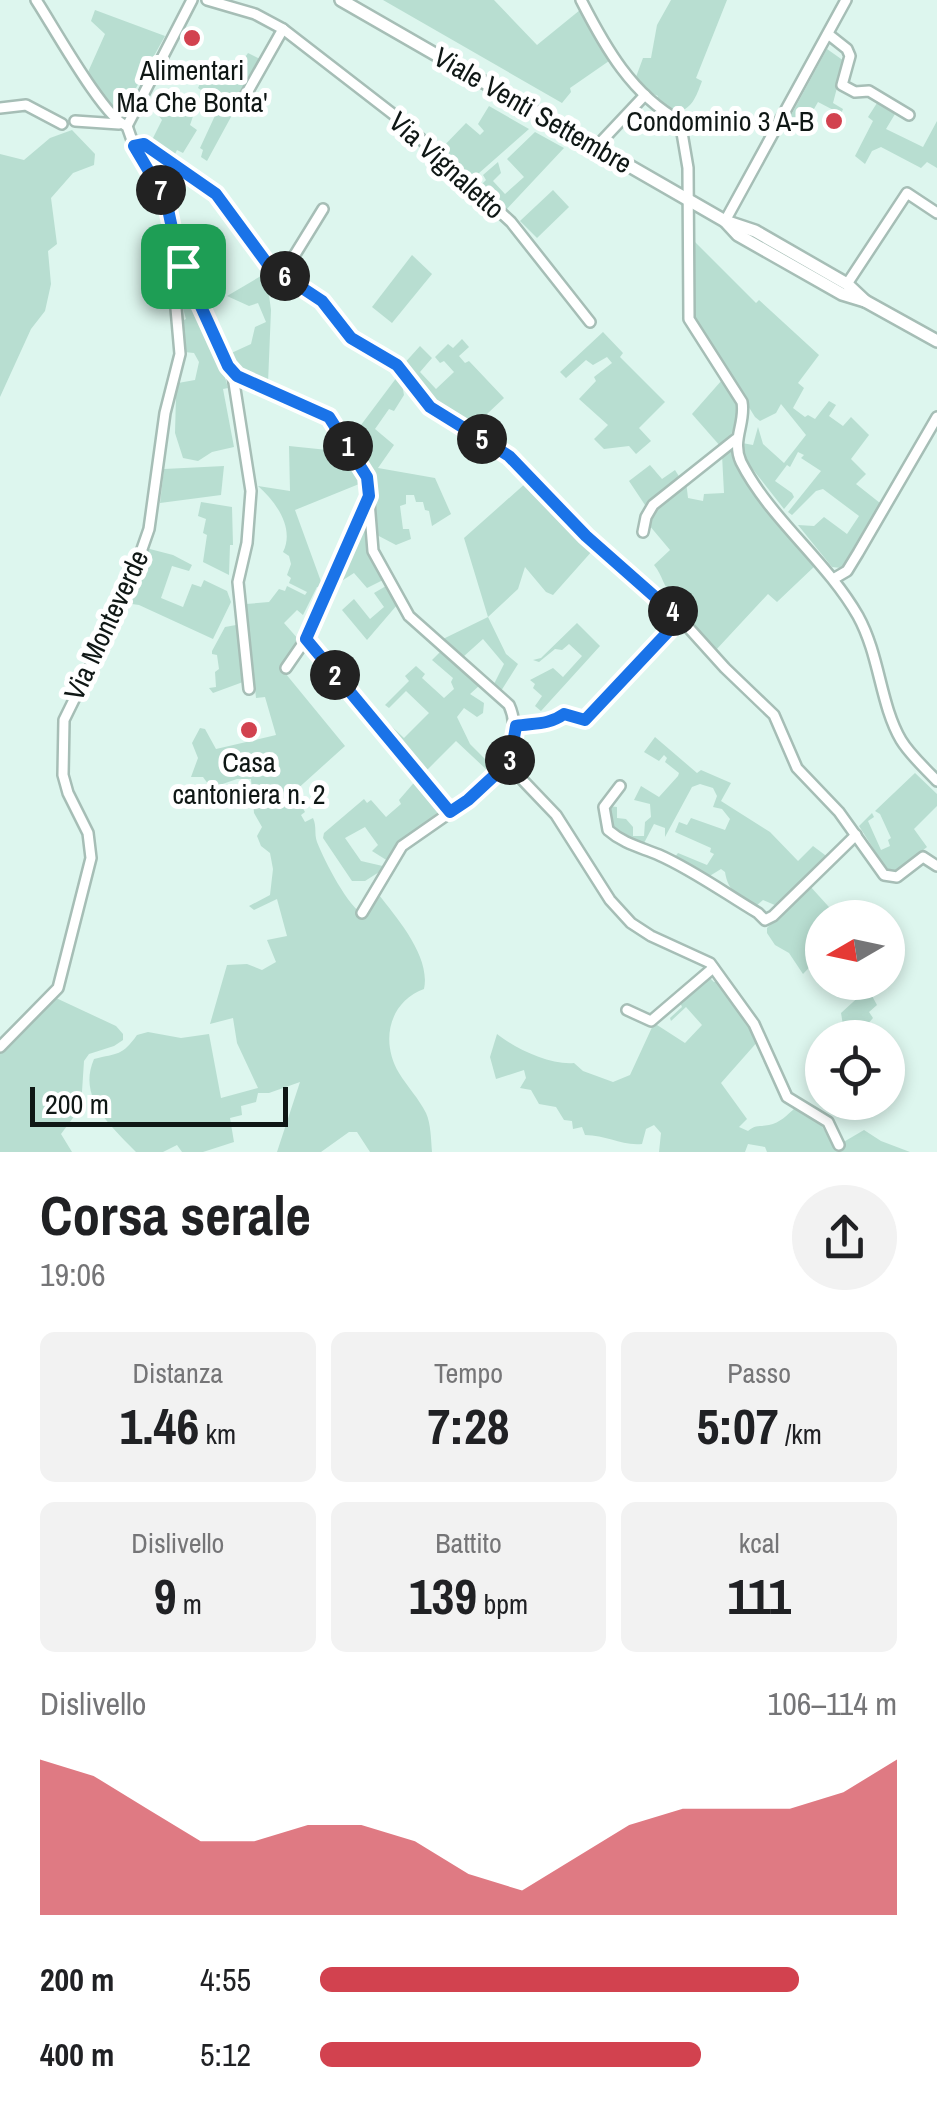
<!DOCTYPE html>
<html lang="it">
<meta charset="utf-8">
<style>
body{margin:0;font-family:"Archivo Narrow",sans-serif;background:#f2f2f2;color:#202124;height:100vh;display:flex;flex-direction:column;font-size:38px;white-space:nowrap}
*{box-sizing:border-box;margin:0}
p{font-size:32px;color:#757577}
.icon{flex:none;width:55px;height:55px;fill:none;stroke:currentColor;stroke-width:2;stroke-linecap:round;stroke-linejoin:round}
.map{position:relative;height:1152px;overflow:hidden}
.side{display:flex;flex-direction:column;background:#fff;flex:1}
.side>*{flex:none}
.needle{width:65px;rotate:261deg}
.buttons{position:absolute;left:805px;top:900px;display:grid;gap:20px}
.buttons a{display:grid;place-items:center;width:100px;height:100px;border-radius:50%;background:#fff;box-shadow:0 5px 15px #0003;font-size:50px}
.scale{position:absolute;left:30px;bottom:25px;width:258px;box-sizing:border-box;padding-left:10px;border:5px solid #0f1715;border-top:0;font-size:28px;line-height:35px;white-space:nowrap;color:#0f1715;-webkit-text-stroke:8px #fff;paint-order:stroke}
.pin{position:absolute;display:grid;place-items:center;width:85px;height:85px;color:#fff;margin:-42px;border-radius:20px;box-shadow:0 5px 15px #0006}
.km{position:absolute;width:50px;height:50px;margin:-25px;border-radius:50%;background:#222;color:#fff;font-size:28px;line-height:50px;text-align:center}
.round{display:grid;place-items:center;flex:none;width:105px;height:105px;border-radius:52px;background:#f2f2f2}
.head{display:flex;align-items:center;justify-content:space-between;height:170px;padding:0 40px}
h1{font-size:55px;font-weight:700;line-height:75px}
.metrics{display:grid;grid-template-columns:repeat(3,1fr);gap:15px;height:170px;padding:10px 40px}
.metrics div{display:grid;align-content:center;border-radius:15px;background:#f2f2f2;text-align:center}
.metrics b{font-size:50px;font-weight:700}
.metrics small{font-size:28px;font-weight:400}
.metrics p{font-size:28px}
.chart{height:280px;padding:20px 40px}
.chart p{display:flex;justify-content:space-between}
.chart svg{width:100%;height:180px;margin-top:10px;fill:#d2424f;opacity:.7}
ul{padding:0 40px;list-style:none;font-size:32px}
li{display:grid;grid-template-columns:160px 120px 1fr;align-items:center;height:75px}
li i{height:25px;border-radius:12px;background:#d2424f}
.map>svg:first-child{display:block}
.green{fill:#b8ded1}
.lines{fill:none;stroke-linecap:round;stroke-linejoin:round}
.minor-casing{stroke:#a6beb6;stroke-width:14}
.major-casing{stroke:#a6beb6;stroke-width:16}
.minor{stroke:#fff;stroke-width:9}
.major{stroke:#fff;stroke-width:11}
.route-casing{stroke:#fff;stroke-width:20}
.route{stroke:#1a73e8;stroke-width:12}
.poi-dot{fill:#d2424f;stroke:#fff;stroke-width:4}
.labels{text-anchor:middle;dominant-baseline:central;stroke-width:10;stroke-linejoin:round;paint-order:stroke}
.poi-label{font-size:28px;fill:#0f1715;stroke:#fff}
.street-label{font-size:28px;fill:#0f1715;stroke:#fff}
</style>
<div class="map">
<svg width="937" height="1152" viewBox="0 0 937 1152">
<rect width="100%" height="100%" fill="#ddf6ee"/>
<g class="green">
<path d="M383 0H494L537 45 580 10 609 61 570 88 571 92 562 103Z"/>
<path d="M671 0H727L696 78 702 81C696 97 692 110 674 113L656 100 658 96 648 92 636 77 643 58H651L657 25Z"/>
<path d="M95 10 165 36 121 115 114 112 88 72 105 34 91 21Z"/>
<path d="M827 49 844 61 833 103 843 109 841 114 818 102 804 126 790 117Z"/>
<path d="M248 53 262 60 207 161 201 157 203 150 200 148 219 107 200 94 201 90 198 88 210 62 233 75Z"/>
<path d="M191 100 198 102 190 125 197 130 183 153 177 150 174 156 151 142 162 120 157 114 161 107 185 112Z"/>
<path d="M877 103 895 114 886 129 923 147 937 121V168L927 162 921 168 881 147 872 151 865 164 855 156 873 121 868 117Z"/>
<path d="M489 106 529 129 470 181 438 152 466 123 480 135 484 131 478 124Z"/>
<path d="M72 130 95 154 94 165 73 173 51 198 57 244 48 251 51 284 45 311 31 329 0 397V154L24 160 50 138Z"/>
<path d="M535 132 564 148 505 211 478 188 486 180 483 175 498 162 501 173 493 181 505 194 524 177 507 159Z"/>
<path d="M553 190 569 207 537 238 520 221Z"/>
<path d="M691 238 756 303 759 300 819 355 798 383 804 388 793 408 805 417 808 415 815 419 829 401 836 405 829 416 843 426 851 417 869 435 851 459 866 474 856 484 880 503 845 565 841 568 832 567 798 525 814 526 824 517 847 534 859 516 823 489 816 491 792 515 788 512 821 471 801 458 804 455 798 452 790 467 787 465 775 481 792 493 794 497 784 509 747 462 742 443 753 445 758 427 763 444 784 463 806 435 781 404 776 413 760 421 755 417 695 321 691 313Z"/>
<path d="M412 255 432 274 392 323 372 307Z"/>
<path d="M266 273 271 310 268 383 232 364 227 355 251 344 255 327 266 322 258 303 249 306 227 296Z"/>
<path d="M187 284 220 359 228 388 223 389 234 447 212 452 198 461 183 458 175 433 176 396 173 395 178 383 195 380 199 362 194 353 184 352 182 321 186 319 180 298Z"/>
<path d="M603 332 623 353 620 357 665 402 639 428 651 441 636 454 629 446 604 449 594 439 608 425 579 399 596 381 594 377 612 363 607 357 593 365 586 360 566 378 560 372Z"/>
<path d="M462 339 469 347 459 356 465 363 469 361 504 398 472 428 427 395 424 387 416 384 402 366 420 346 432 358 420 372 436 389 454 372 444 361 440 363 435 357 448 344 453 348Z"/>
<path d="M400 373 404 395 394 411 389 409 375 429 394 445 378 468 435 478 451 514 432 526 429 511 425 510 423 502H416L414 495H406V504L400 506 403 529H409L411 539 396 545 375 534 373 481 362 456 349 441Z"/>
<path d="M722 380C742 403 743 424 721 447L692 414Z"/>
<path d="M289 446 347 452 364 482 295 510 323 587H317L303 615 297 610 284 623 299 640 281 668 345 746 294 792 305 812 301 815 305 822 313 818C317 827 314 833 317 842 325 862 348 907 365 916L379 895C397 918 431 957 424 989 389 1002 380 1041 399 1073 407 1086 419 1099 426 1113 431 1124 431 1140 432 1152H370L357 1132H349L321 1152H277L300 1082 269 1093H258L256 1102 241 1106 242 1115 230 1118 234 1142 203 1152H182L177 1145 163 1152H136C111 1126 77 1098 94 1059 118 1053 122 1056 137 1035L148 1032 181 1038 209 1034 221 1098 258 1088 237 1043 233 1018 210 1024 227 965 247 964 262 970 276 962 267 940 287 936 277 899 254 910 249 906 270 895 273 869 270 853 261 846 257 836 262 827 254 813 251 779H237L211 788 203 777H191L198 758 192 743 200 728 205 729 216 749 276 735 265 697 256 698 246 604 269 602 279 589 285 591 287 586 305 595 307 592 289 583 291 578 287 575 291 564 289 556 283 552C295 528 276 502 258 486L290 491Z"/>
<path d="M733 446 735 456 817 564 777 602 768 594 715 651 684 615 686 612 670 601 674 597C663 587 663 576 654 565L670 550 649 525C653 504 670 494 686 481L688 498 703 501 704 494 724 493 722 455Z"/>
<path d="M650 465 662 479 675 470 680 478 647 508 629 481Z"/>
<path d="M224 466 221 495 160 503 164 469Z"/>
<path d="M527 482 563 523 593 550 553 595 546 592 525 567 518 589 488 617 506 654 518 664 501 691 494 684 504 664 483 639 463 657 443 639 488 617 464 538Z"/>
<path d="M201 502 232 507 233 545H230L229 575 203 562 207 535 203 533 206 519 198 516Z"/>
<path d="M364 524 368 553 383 580 367 588 354 573 340 582 337 580Z"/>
<path d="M146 548 173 555 192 565 189 571 172 566 161 598 183 607 192 584 201 587 204 580 227 591 231 602 213 639 139 605 125 603Z"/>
<path d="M386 586 397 605 367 640 342 610 354 599 370 619 384 607 374 593Z"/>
<path d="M577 623 600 646 541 711 535 706 542 696 533 688 535 684 530 680 553 668 563 677 582 656 569 644 562 650 555 649 539 662 533 660 541 658Z"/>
<path d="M236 625 243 682 213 693 209 688 216 687 215 672 219 669 217 655 212 654V651L225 627Z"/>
<path d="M441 651 480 685 470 694 484 703 483 713 477 717 464 708 457 717 470 744 485 759 494 754 499 760 488 771 456 741 425 772 382 723 389 724 404 738 429 713 406 691 389 708 385 705 409 681 405 676 416 666 425 674 422 678 444 698 454 689 451 682 453 678 432 660Z"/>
<path d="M655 737 697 773 701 770 731 783 721 801 770 832 798 861 813 846 825 855V859L777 906 763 900 756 906C739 897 728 892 725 872L721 869 708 877 675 857 678 853 707 865 714 854 710 852 711 848 675 832 679 822 687 825 691 818 725 830 730 819 722 809 713 807 717 796 713 788 700 784 692 787 665 837V828L654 824 643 845 630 840 611 825 608 806 617 807V818L626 819 633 827V836H644L645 822 651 817 650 804 634 800 641 786 659 797 678 776 679 773 665 762 667 758 664 755 659 761 644 752Z"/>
<path d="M915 773 937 794V806L914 829 927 847 895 872 887 870 859 826 872 813 874 817 868 821 881 850 890 846 888 840 891 838 880 814 875 811Z"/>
<path d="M418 778 421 781 417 786 439 812 400 842 388 861 372 851 378 845 365 827 345 838 361 861 387 867 365 881H352L323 838 324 833 364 799 367 803 371 800 386 817 401 804 399 800Z"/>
<path d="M809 885 838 917 822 918V954L803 974 789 953 775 945 767 933V928Z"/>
<path d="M708 976 714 982 717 981 759 1040 721 1083 747 1119 739 1127 748 1131C756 1124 760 1127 769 1125 780 1123 787 1115 795 1108L818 1120 835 1147 864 1130 881 1141 910 1152H767L765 1147 748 1144 745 1152H659L661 1133 654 1125 646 1129 642 1144C621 1146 607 1135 585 1135L582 1127 573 1129 572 1121 564 1120 556 1107 539 1104 531 1090 520 1088 526 1078 524 1070 496 1079 490 1057 497 1034C516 1049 550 1065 574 1063L583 1071 613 1082 630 1075 654 1023 685 1043 702 1025 686 1007 671 1021 670 1018 682 1007 679 1000Z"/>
<path d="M860 983H865L877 1005 869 1012 873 1018 866 1026 876 1037H845L841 1013 864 992Z"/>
<path d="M56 998 116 1026 123 1034V1040L114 1046 89 1054 84 1061 81 1107 61 1134 72 1152H0V1052Z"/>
</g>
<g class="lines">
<g class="minor-casing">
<g id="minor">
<path d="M36 0C52 24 105 120 127 126"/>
<path d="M207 0 255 14 283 29 398 118 511 222 590 322"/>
<path d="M581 0C605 47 632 95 680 121L688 168 689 319 742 402C746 423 731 440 741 462 770 519 826 560 858 616 880 656 880 704 901 740 910 755 925 768 937 781"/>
<path d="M828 34 847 49 850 56 842 85 855 92 869 91 909 115"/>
<path d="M244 98 283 29"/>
<path d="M0 108 26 105 62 124"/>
<path d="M75 121 119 124"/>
<path d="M127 126 134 146 165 200 178 255 228 365 237 376 329 417 367 477 373 551 409 616 509 705C521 731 505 747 513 770L556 815 610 900 631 923 651 936 710 963 754 1024 787 1097 828 1122 839 1145"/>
<path d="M127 126 192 0"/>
<path d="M134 146H149L217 194 269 266 322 301 351 337 397 365 431 407 509 456 586 536 669 606 725 668 774 715 797 768 839 812 884 875 897 877 923 857 937 866"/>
<path d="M597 146 645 95"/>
<path d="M725 221 846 0"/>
<path d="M283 274 323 209"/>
<path d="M847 284 907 193 937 213"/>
<path d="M232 370 251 491 247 543 238 582 249 689"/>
<path d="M643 532 646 517 653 505 736 439"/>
<path d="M835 578 847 571 858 553 937 417"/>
<path d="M306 639 450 812"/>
<path d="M286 668 306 639 368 499"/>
<path d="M516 725 542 724 564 714 585 720 680 619"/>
<path d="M620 786 604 807 608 830C624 844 640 847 659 855 693 870 726 894 758 913L765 920 773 916 856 835"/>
<path d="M362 913 402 846 468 800 510 761"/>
<path d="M627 1010 651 1021 713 968"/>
<path d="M0 1047 58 988 91 858 88 833 68 793 63 775 64 720 127 592 149 529 165 413 180 354 175 297 183 266"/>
</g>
</g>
<g class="major-casing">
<g id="major">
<path d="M341 0 725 221 738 235 842 294 865 301"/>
<path d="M725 221 755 231 847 284 865 301 937 341"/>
</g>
</g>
<use href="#minor" class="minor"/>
<use href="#major" class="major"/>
</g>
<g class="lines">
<g class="route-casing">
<path id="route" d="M144 144 216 194 269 266 322 301 351 338 397 365 430 407 509 456 586 536 680 619 585 720 564 714C549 725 534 723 516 726L510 761 468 800 450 812 306 639 369 496 367 477 329 417 237 376 228 366 178 256 166 200 134 146Z"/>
</g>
<use href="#route" class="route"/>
</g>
<g class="poi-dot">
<circle cx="192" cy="38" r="10"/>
<circle cx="834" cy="121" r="10"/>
<circle cx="249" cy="730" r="10"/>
</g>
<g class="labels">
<g class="poi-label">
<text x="192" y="70">Alimentari<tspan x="192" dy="32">Ma Che Bonta'</tspan></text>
<text x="814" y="121" text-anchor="end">Condominio 3 A-B</text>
<text x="249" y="762">Casa<tspan x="249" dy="32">cantoniera n. 2</tspan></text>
</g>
<g class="street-label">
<text transform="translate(533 110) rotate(30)">Viale Venti Settembre</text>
<text transform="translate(447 165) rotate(42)">Via Vignaletto</text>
<text transform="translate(106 625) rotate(-65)">Via Monteverde</text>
</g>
</g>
</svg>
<div class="buttons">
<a><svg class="needle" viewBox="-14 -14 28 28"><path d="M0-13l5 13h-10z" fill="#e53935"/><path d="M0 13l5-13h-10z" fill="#757577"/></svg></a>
<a><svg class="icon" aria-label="locate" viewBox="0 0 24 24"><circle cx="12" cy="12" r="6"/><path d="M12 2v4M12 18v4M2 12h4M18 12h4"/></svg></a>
</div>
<div class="scale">200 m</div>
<div class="pin" style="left:183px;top:266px;background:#1e9e55"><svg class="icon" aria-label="arrive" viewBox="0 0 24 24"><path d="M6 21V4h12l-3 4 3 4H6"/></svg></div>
<b class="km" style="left:348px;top:446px">1</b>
<b class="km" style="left:335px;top:675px">2</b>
<b class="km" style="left:510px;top:760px">3</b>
<b class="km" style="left:673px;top:611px">4</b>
<b class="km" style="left:482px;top:439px">5</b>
<b class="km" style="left:285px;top:276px">6</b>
<b class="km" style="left:161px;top:190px">7</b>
</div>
<section class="side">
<div class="head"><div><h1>Corsa serale</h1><p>19:06</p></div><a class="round"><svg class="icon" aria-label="share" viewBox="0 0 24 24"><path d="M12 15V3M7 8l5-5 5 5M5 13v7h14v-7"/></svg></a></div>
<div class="metrics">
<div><p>Distanza</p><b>1.46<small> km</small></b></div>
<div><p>Tempo</p><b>7:28</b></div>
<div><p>Passo</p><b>5:07<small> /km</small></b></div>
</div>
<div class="metrics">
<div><p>Dislivello</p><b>9<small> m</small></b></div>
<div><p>Battito</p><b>139<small> bpm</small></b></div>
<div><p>kcal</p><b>111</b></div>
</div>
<div class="chart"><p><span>Dislivello</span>106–114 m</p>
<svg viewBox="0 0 160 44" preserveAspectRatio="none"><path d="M0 44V6L10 10L20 18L30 26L40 26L50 22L60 22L70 26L80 34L90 38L100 30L110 22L120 18L130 18L140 18L150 14L160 6V44z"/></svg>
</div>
<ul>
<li><b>200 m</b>4:55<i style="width:83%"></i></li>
<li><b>400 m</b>5:12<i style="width:66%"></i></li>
</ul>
</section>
